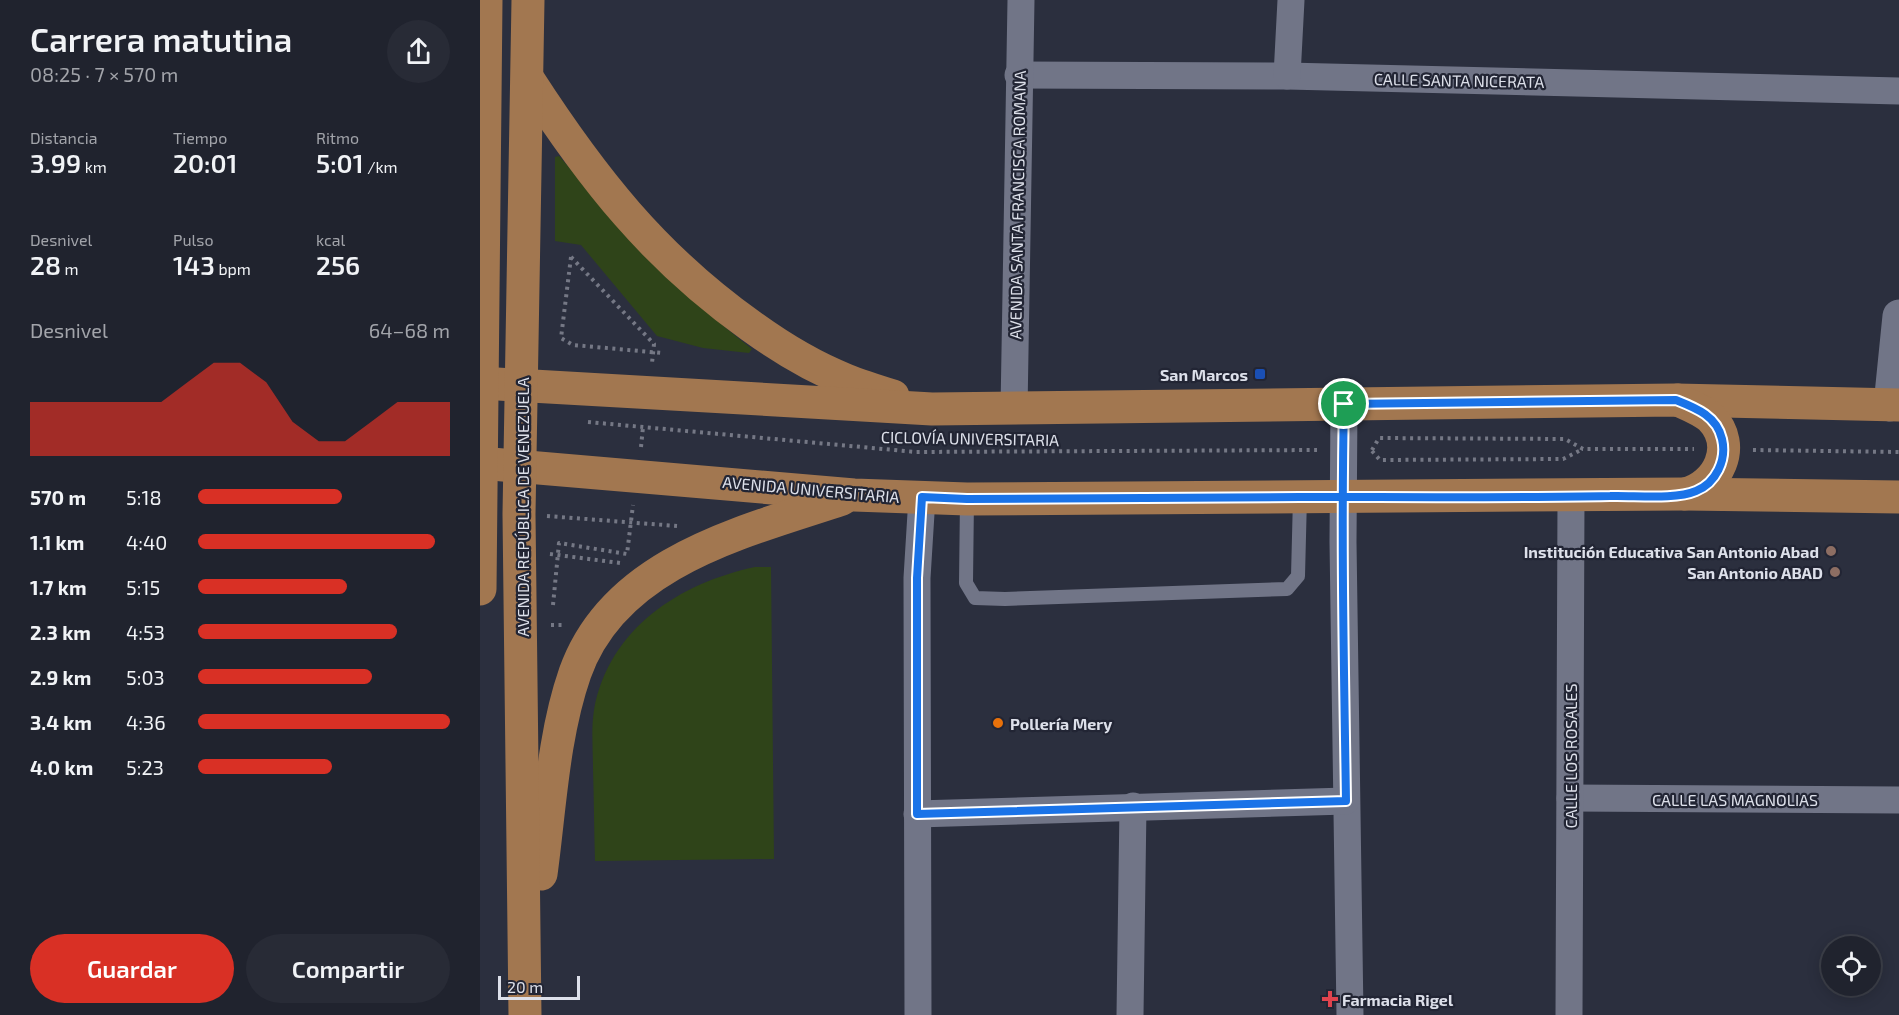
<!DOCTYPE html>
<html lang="es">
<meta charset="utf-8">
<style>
body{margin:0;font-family:"Exo 2",sans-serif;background:#282b36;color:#f1f3f6;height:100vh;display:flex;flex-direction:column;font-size:22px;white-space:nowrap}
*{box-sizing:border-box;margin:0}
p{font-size:20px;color:#a2a4aa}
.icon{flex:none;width:33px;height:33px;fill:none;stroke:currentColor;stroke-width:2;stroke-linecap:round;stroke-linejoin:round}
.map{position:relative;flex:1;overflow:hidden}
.sheet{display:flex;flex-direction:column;background:#20232e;width:480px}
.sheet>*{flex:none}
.tools{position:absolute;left:1341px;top:936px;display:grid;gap:12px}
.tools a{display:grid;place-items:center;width:60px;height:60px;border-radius:50%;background:#20232e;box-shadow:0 3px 15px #0003,0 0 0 2px #3d404a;font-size:30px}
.scale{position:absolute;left:18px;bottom:15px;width:82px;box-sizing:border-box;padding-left:6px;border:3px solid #dde0ea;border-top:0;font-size:16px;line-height:21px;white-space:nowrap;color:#dde0ea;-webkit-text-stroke:4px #222534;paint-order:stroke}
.pin{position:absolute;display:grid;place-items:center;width:51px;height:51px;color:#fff;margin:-26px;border:3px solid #fff;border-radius:50%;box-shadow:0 2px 6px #0007}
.round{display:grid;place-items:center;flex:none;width:63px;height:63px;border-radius:32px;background:#282b36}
.headline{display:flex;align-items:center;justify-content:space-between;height:102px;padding:0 30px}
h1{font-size:33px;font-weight:600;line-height:45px}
.stats{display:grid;grid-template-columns:repeat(3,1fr);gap:9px;height:102px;padding:6px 30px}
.stats div{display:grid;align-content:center}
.stats b{font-size:26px;font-weight:600}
.stats small{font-size:16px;font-weight:400}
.stats p{font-size:16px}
.chart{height:168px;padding:12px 30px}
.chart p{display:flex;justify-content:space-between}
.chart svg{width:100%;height:108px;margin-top:6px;fill:#d93025;opacity:.7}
.primary-button{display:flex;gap:12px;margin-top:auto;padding:12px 30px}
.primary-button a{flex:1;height:69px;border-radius:36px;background:#d93025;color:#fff;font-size:24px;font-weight:600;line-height:69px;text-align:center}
.primary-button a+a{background:#282b36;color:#f1f3f6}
ul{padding:0 30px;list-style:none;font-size:20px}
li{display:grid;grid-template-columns:96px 72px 1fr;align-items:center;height:45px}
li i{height:15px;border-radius:8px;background:#d93025}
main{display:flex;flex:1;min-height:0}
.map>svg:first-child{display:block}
.green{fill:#2f4419}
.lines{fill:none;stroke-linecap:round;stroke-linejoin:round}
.path{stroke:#757885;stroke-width:4;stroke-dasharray:3 4.5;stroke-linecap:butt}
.service{stroke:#717587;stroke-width:14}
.minor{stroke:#717587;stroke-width:27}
.secondary{stroke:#717587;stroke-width:33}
.primary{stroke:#a27750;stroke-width:33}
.route-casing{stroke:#fff;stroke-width:12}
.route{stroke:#1a73e8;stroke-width:8}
.transit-dot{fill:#1a4fb4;stroke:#222534;stroke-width:2}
.education-dot{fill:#8d6e63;stroke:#222534;stroke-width:2}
.food-dot{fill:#e8710a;stroke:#222534;stroke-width:2}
.health-dot{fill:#e0444e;stroke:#222534;stroke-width:2}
.labels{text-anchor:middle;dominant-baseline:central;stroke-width:4.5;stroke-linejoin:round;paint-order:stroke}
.street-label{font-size:16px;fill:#dde0ea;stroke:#222534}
.poi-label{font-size:16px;font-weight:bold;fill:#dde0ea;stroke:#222534;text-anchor:end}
</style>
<main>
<section class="sheet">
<div class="headline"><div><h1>Carrera matutina</h1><p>08:25 · 7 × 570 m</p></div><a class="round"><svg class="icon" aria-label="share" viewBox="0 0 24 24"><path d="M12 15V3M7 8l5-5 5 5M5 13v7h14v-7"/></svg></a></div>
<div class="stats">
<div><p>Distancia</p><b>3.99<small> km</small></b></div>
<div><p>Tiempo</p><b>20:01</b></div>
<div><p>Ritmo</p><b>5:01<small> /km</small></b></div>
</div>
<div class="stats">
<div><p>Desnivel</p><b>28<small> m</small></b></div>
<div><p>Pulso</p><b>143<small> bpm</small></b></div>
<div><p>kcal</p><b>256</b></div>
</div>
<div class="chart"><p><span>Desnivel</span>64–68 m</p>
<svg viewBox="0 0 160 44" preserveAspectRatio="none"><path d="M0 44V22L10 22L20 22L30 22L40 22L50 22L60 14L70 6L80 6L90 14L100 30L110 38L120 38L130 30L140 22L150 22L160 22V44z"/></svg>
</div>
<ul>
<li><b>570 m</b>5:18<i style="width:57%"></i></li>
<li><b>1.1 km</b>4:40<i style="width:94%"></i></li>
<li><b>1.7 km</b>5:15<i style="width:59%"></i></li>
<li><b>2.3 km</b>4:53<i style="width:79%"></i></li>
<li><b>2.9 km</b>5:03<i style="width:69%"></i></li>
<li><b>3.4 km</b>4:36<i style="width:100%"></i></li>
<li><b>4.0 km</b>5:23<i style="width:53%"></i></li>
</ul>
<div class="primary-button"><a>Guardar</a><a>Compartir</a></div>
</section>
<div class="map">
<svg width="1419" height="1015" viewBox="0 0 1419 1015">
<rect width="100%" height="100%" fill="#2b2f3e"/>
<g class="green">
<path d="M79 156C139 224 200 293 272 349L269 353 223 348 177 336 101 245 75 241V157Z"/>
<path d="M275 567H291L294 859 115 861C114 830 114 799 113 769 113 749 111 729 114 710 129 628 200 583 275 567Z"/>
</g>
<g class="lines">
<g class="path">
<path d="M91 257 174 344 172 363"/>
<path d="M91 257 81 338 93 345 182 353"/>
<path d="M108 422 436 452 837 450"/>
<path d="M161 447 163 427"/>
<path d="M892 450 899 438 1085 439 1103 449H1214"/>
<path d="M1273 450 1419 452"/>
<path d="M892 451 900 460 1083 459 1103 449"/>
<path d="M67 516 197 526"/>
<path d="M70 554 140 563"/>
<path d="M73 605 79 543 147 554 153 505"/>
<path d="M71 625H86"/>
</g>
<path class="service" d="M487 499 486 583 495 598 525 599 807 589 818 576 820 497"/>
<g class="minor">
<path d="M538 75 807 76 1419 91"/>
<path d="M807 76 811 0"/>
<path d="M864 404 863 542 870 1015"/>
<path d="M534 410 541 0"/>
<path d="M1090 798 1419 800"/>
<path d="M437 814 866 801"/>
<path d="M438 1015 437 578 442 497"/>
<path d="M650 1015 653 806"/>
<path d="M1089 1015 1091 497"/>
</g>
<path class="secondary" d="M1410 405 1419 316"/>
<g class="primary">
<path d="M48 79C112 178 174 257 271 326 300 347 333 367 366 380 381 386 397 391 413 396"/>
<path d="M0 383 452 409 1196 400 1419 405"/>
<path d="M1198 400C1209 405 1222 410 1231 418 1258 446 1238 486 1205 494"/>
<path d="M0 463 374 495 487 499 1205 494 1419 497"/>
<path d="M0 589 6 0"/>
<path d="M61 874C70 808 73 736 95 673 134 562 263 532 362 499"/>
<path d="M45 1015 39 514 48 0"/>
</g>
</g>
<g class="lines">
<g class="route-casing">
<path id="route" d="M864 404C861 537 864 669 866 801L437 814V578L442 497 487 499 820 497C923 497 1027 498 1130 496 1153 495 1195 500 1216 491 1236 483 1247 460 1242 439 1237 416 1216 408 1196 400L864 404"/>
</g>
<use href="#route" class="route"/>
</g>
<rect class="transit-dot" x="774" y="368" width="12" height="12" rx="3"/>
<g class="education-dot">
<circle cx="1351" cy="551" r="6"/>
<circle cx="1355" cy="572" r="6"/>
</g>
<circle class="food-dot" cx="518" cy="723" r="6"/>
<path class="health-dot" d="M847 990h6v6h6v6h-6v6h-6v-6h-6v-6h6z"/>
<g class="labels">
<g class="street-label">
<text transform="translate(979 80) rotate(1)">CALLE SANTA NICERATA</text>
<text transform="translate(537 205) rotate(-89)">AVENIDA SANTA FRANCISCA ROMANA</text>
<text transform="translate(490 438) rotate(1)">CICLOVÍA UNIVERSITARIA</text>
<text transform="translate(331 489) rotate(5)">AVENIDA UNIVERSITARIA</text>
<text transform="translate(42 507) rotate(-90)">AVENIDA REPÚBLICA DE VENEZUELA</text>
<text transform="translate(1090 756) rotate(-90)">CALLE LOS ROSALES</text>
<text x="1255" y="799">CALLE LAS MAGNOLIAS</text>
</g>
<g class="poi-label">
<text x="768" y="374">San Marcos</text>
<text x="1339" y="551">Institución Educativa San Antonio Abad</text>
<text x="1343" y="572">San Antonio ABAD</text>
<text x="530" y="723" text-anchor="start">Pollería Mery</text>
<text x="862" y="999" text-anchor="start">Farmacia Rigel</text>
</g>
</g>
</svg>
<div class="tools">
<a><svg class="icon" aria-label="locate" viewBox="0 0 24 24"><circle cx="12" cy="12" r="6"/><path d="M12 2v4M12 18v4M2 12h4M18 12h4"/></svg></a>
</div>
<div class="scale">20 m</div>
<div class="pin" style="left:864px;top:404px;background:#1e9e55"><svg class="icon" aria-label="arrive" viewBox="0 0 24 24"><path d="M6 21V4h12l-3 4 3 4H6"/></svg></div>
</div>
</main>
